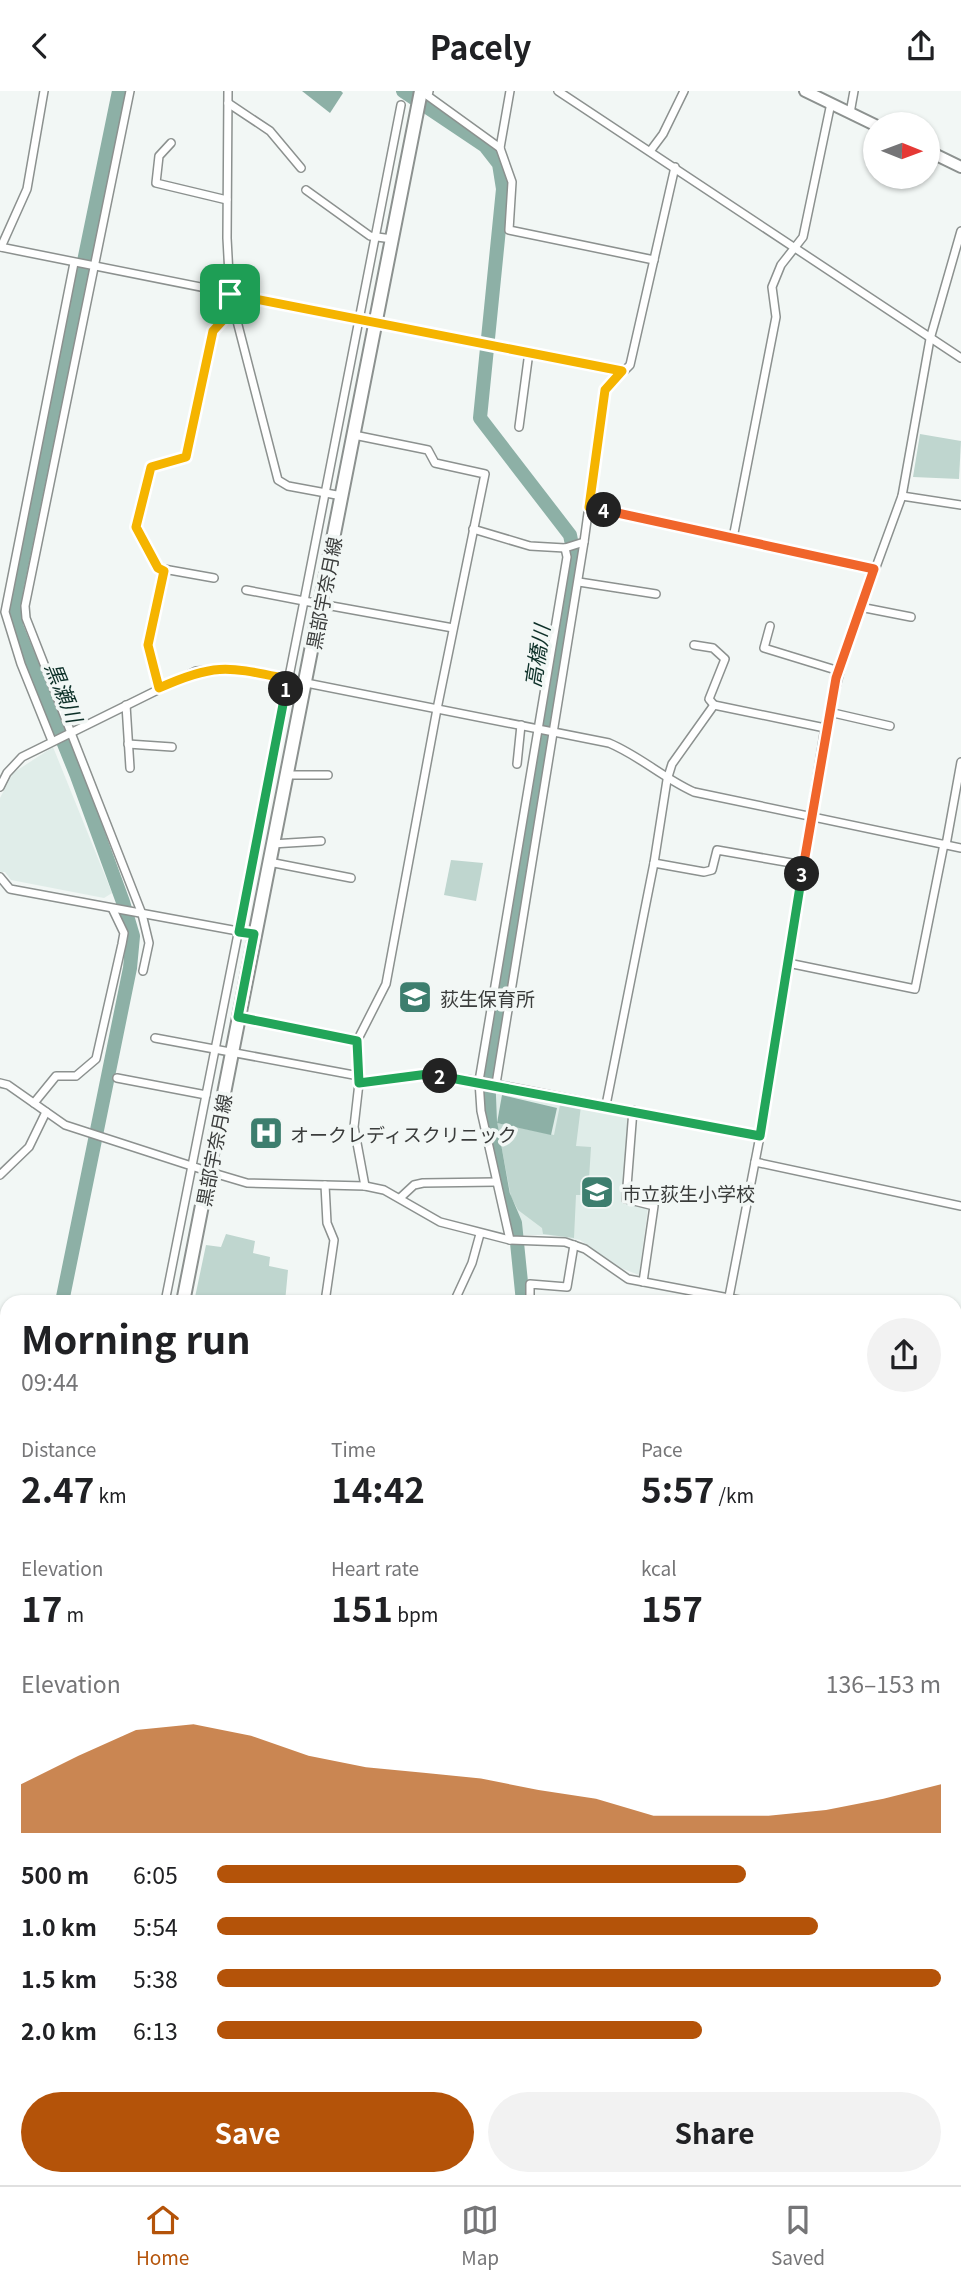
<!DOCTYPE html>
<meta charset="utf-8">
<style>
body{margin:0;font-family:Georgia,"Noto Sans JP",serif;background:#f2f2f2;color:#202124;height:100vh;display:flex;flex-direction:column;font-size:26px;white-space:nowrap}
*{box-sizing:border-box;margin:0}
p{font-size:23px;color:#757577}
.icon{flex:none;width:38px;height:38px;fill:none;stroke:currentColor;stroke-width:2;stroke-linecap:round;stroke-linejoin:round}
.map{position:relative;flex:1;overflow:hidden}
.details{position:absolute;left:0px;top:1204px;width:962px;height:891px;display:flex;flex-direction:column;background:#fff;border-radius:21px 21px 0 0;box-shadow:0 2px 5px #0004}
.details>*{flex:none}
.needle{width:46px;rotate:91deg}
.tools{position:absolute;left:863px;top:21px;display:grid;gap:14px}
.tools a{display:grid;place-items:center;width:77px;height:77px;border-radius:50%;background:#fff;box-shadow:0 2px 5px #0004;font-size:35px}
.pin{position:absolute;display:grid;place-items:center;width:60px;height:60px;color:#fff;margin:-30px;border-radius:14px;box-shadow:0 4px 10px #0006}
.km{position:absolute;width:35px;height:35px;margin:-18px;border-radius:50%;background:#222;color:#fff;font-size:19px;line-height:35px;text-align:center}
.round{display:grid;place-items:center;flex:none;width:74px;height:74px;border-radius:37px;background:#f2f2f2}
.head{display:flex;align-items:center;justify-content:space-between;height:119px;padding:0 21px}
h1{font-size:38px;font-weight:700;line-height:52px}
.figures{display:grid;grid-template-columns:repeat(3,1fr);gap:10px;height:119px;padding:7px 21px}
.figures div{display:grid;align-content:center}
.figures b{font-size:35px;font-weight:700}
.figures small{font-size:19px;font-weight:400}
.figures p{font-size:19px}
.chart{height:196px;padding:14px 21px}
.chart p{display:flex;justify-content:space-between}
.chart svg{width:100%;height:126px;margin-top:7px;fill:#b45309;opacity:.7}
.cta{display:flex;gap:14px;margin-top:auto;padding:14px 21px}
.cta a{flex:1;height:80px;border-radius:42px;background:#b45309;color:#fff;font-size:28px;font-weight:700;line-height:80px;text-align:center}
.cta a+a{background:#f2f2f2;color:#202124}
ul{padding:0 21px;list-style:none;font-size:23px}
li{display:grid;grid-template-columns:112px 84px 1fr;align-items:center;height:52px}
li i{height:18px;border-radius:9px;background:#b45309}
header{display:flex;justify-content:space-between;align-items:center;height:91px;padding:0 21px;background:#fff;font-size:32px;font-weight:700}
.dock{display:flex;justify-content:space-around;align-items:center;height:98px;border-top:2px solid #e0e0e0;background:#fff;font-size:19px;color:#757577}
.dock a{display:grid;justify-items:center;gap:4px}
.dock .current{color:#b45309}
.map>svg:first-child{display:block}
.built{fill:#e0ede9}
.green{fill:#bfd6cf}
.water{fill:#8db0a6}
.lines{fill:none;stroke-linecap:round;stroke-linejoin:round}
.river{stroke:#8db0a6;stroke-width:14}
.street-casing{stroke:#8c918f;stroke-width:10}
.secondary-casing{stroke:#8c918f;stroke-width:14}
.primary-casing{stroke:#8c918f;stroke-width:16}
.street{stroke:#fff;stroke-width:7}
.secondary{stroke:#fff;stroke-width:10}
.primary{stroke:#fff;stroke-width:12}
.split-1-casing{stroke:#fff;stroke-width:14}
.split-2-casing{stroke:#fff;stroke-width:14}
.split-3-casing{stroke:#fff;stroke-width:14}
.split-4-casing{stroke:#fff;stroke-width:14}
.split-5-casing{stroke:#fff;stroke-width:14}
.split-1{stroke:#f5b400;stroke-width:9}
.split-2{stroke:#22a559;stroke-width:9}
.split-3{stroke:#22a559;stroke-width:9}
.split-4{stroke:#f0652b;stroke-width:9}
.split-5{stroke:#f5b400;stroke-width:9}
.labels{text-anchor:middle;dominant-baseline:central;stroke-width:7;stroke-linejoin:round;paint-order:stroke}
.street-label{font-size:19px;fill:#3b3d3c;stroke:#f2f7f5}
.poi-label{font-size:19px;fill:#3b3d3c;stroke:#f2f7f5;text-anchor:start}
.water-label{font-size:21px;font-style:italic;fill:#0d3028;stroke:#f2f7f5}
</style>
<header><svg class="icon" aria-label="back" viewBox="0 0 24 24"><path d="M15 5l-7 7 7 7"/></svg>Pacely<svg class="icon" aria-label="share" viewBox="0 0 24 24"><path d="M12 15V3M7 8l5-5 5 5M5 13v7h14v-7"/></svg></header>
<div class="map">
<svg width="961" height="2094" viewBox="0 0 961 2094">
<rect width="100%" height="100%" fill="#f2f7f5"/>
<g class="built">
<path d="M53 656 112 802 104 807 11 789 5 781H0V707L13 682Z"/>
<path d="M493 996 628 1023 622 1110 648 1117 639 1184 618 1176 580 1149 547 1144H522L511 1110 495 1026Z"/>
</g>
<g class="green">
<path d="M920 343 961 350 959 388 913 386Z"/>
<path d="M451 769 483 772 476 810 444 804Z"/>
<path d="M561 1009 581 1015 576 1055 591 1056 588 1104H576L574 1147 543 1143 542 1137 518 1119 511 1106 497 1032 554 1044Z"/>
<path d="M226 1143 255 1150 253 1162 270 1166 269 1175 288 1179 285 1211H194L206 1154 221 1156Z"/>
<path d="M0 1961 7 1962V2042L0 2072Z"/>
</g>
<g class="water">
<path d="M302 0H341L343 2 330 22Z"/>
<path d="M502 1004 557 1017 551 1044 497 1032Z"/>
</g>
<g class="lines">
<g class="river">
<path d="M403 0 485 55 499 73 503 98 480 327 570 444 574 464 488 980 490 1031 503 1104 515 1132 523 1211"/>
<path d="M62 1211 130 877 133 845 123 811 77 685 16 534V501L119 0"/>
<path d="M0 1330 7 1328"/>
<path d="M406 2094 407 2088"/>
</g>
<g class="street-casing">
<g id="street">
<path d="M130 0 25 515 26 527 142 823 149 852 143 880"/>
<path d="M228 0 227 147 230 203 278 389 288 395 342 405"/>
<path d="M429 0 428 5 500 57"/>
<path d="M510 0 500 57 512 91 509 139 654 169"/>
<path d="M558 0 961 267"/>
<path d="M228 12 270 40 301 77"/>
<path d="M850 22 854 0"/>
<path d="M171 52 159 65 156 92 227 109"/>
<path d="M651 59 663 43 684 0"/>
<path d="M306 99 370 145 392 148"/>
<path d="M0 156 622 280"/>
<path d="M1 156 27 98 44 0"/>
<path d="M519 336 529 261"/>
<path d="M354 344 428 359 435 372 485 383 437 618 386 893 357 950 359 992 354 1036 365 1095"/>
<path d="M902 405 961 414"/>
<path d="M589 416 874 478"/>
<path d="M473 438 530 455 565 457 584 451 605 299 630 274 675 76"/>
<path d="M733 447 776 226 772 196 781 174 803 146 831 12"/>
<path d="M214 487 158 477 136 436 151 376 186 366 213 240 234 217"/>
<path d="M579 491 656 503"/>
<path d="M246 499 304 510 401 14"/>
<path d="M860 516 911 526"/>
<path d="M770 535 764 557 839 580"/>
<path d="M694 554 713 557 725 568 709 608 714 614"/>
<path d="M159 597 148 554 164 480"/>
<path d="M126 614 130 677"/>
<path d="M829 621 890 635"/>
<path d="M52 650 21 573 5 521 74 172"/>
<path d="M128 653 172 656"/>
<path d="M517 673 521 634"/>
<path d="M286 684H328"/>
<path d="M0 696 7 682 22 666 196 580 236 578 609 652C640 665 663 687 694 701L961 757"/>
<path d="M272 753 321 750"/>
<path d="M946 754 961 671"/>
<path d="M269 771 351 787"/>
<path d="M654 772 704 781 712 779 717 759 803 774"/>
<path d="M0 786 10 798 254 843"/>
<path d="M788 872 915 898 944 753"/>
<path d="M238 926 357 950"/>
<path d="M155 947 359 985"/>
<path d="M117 987 206 1004 304 510 453 537"/>
<path d="M0 992 8 994 65 1034 210 1081 247 1092 365 1095 384 1099 440 1131 510 1149 565 1151 585 1158 628 1188 750 1211"/>
<path d="M359 992 428 983 479 990 760 1045"/>
<path d="M496 993 584 451"/>
<path d="M34 1012 56 985H76L96 968 122 853 124 842 113 819"/>
<path d="M606 1014 654 772 667 689 672 673 714 614 825 637"/>
<path d="M633 1019 626 1108 654 1115 643 1191"/>
<path d="M755 1071 961 1115"/>
<path d="M0 1084 29 1056 46 1021"/>
<path d="M400 1107 414 1094 423 1092 496 1091"/>
<path d="M510 1149 481 1020 479 990 567 466 565 457"/>
<path d="M165 1211 206 1004"/>
<path d="M325 1211 334 1149 327 1132 325 1094"/>
<path d="M454 1211 472 1172 480 1143"/>
<path d="M530 1211V1193L567 1196 574 1154"/>
<path d="M728 1211 760 1045 825 637 846 558 902 405 930 248 961 140"/>
<path d="M956 1247 961 1248"/>
<path d="M956 1402 961 1385"/>
<path d="M956 1419 961 1420"/>
<path d="M0 1453 7 1454"/>
<path d="M0 1497 7 1466"/>
<path d="M956 1642 961 1644"/>
<path d="M956 1791 961 1792"/>
<path d="M956 1887 961 1888"/>
<path d="M0 1957 7 1959"/>
<path d="M218 2088 226 2094"/>
<path d="M161 2094 167 2088"/>
<path d="M276 2094 278 2088"/>
<path d="M412 2094 413 2088"/>
<path d="M822 2094 823 2088"/>
</g>
</g>
<g class="secondary-casing">
<g id="secondary">
<path d="M805 0 875 34"/>
<path d="M928 60 961 76"/>
<path d="M0 1862 7 1863"/>
<path d="M956 2046 961 2047"/>
<path d="M538 2094 541 2088"/>
</g>
</g>
<g class="primary-casing">
<g id="primary">
<path d="M183 1211 421 0"/>
<path d="M11 2094 13 2088"/>
</g>
</g>
<use href="#street" class="street"/>
<use href="#secondary" class="secondary"/>
<use href="#primary" class="primary"/>
</g>
<g class="lines">
<g class="split-1-casing">
<path id="split-1" d="M230 203 234 217 213 240 186 366 151 376 136 436 158 477 164 480 148 554 159 597C216 571 229 576 288 588L286 598"/>
</g>
<g class="split-2-casing">
<path id="split-2" d="M286 598 239 841 254 843 238 926 357 950 359 992 428 983 440 985"/>
</g>
<g class="split-3-casing">
<path id="split-3" d="M440 985 760 1045 802 783"/>
</g>
<g class="split-4-casing">
<path id="split-4" d="M604 419 874 478 836 587 802 783"/>
</g>
<g class="split-5-casing">
<path id="split-5" d="M230 203 622 280 605 299 589 416 604 419"/>
</g>
<use href="#split-1" class="split-1"/>
<use href="#split-2" class="split-2"/>
<use href="#split-3" class="split-3"/>
<use href="#split-4" class="split-4"/>
<use href="#split-5" class="split-5"/>
</g>
<defs>
<g id="school-square" transform="scale(1.75)"><rect x="-9" y="-9" width="18" height="18" rx="4" fill="#3d7e6e" stroke="#f2f7f5"/><path d="M0-5L7-2L0 1L-7-2ZM-4 1L0 2.5L4 1V4Q0 6-4 4Z" fill="#fff"/></g>
<g id="hospital-square" transform="scale(1.75)"><rect x="-9" y="-9" width="18" height="18" rx="4" fill="#3d7e6e" stroke="#f2f7f5"/><path d="M-5-5h3v3.5h4V-5h3V5h-3V1.5h-4V5h-3Z" fill="#fff"/></g>
</defs>
<g fill-rule="evenodd">
<use href="#school-square" x="415" y="906"/>
<use href="#hospital-square" x="266" y="1042"/>
<use href="#school-square" x="597" y="1101"/>
</g>
<g class="labels">
<g class="street-label">
<text transform="translate(323 502) rotate(-79)">黒部宇奈月線</text>
<text transform="translate(213 1059) rotate(-79)">黒部宇奈月線</text>
</g>
<g class="poi-label">
<text x="440" y="906">荻生保育所</text>
<text x="290" y="1042">オークレディスクリニック</text>
<text x="622" y="1101">市立荻生小学校</text>
</g>
<g class="water-label">
<text transform="translate(536 565) rotate(-81)">高橋川</text>
<text transform="translate(65 601) rotate(68)">黒瀬川</text>
</g>
</g>
</svg>
<div class="tools">
<a><svg class="needle" viewBox="-14 -14 28 28"><path d="M0-13l5 13h-10z" fill="#e53935"/><path d="M0 13l5-13h-10z" fill="#757577"/></svg></a>
</div>
<div class="pin" style="left:230px;top:203px;background:#1e9e55"><svg class="icon" aria-label="arrive" viewBox="0 0 24 24"><path d="M6 21V4h12l-3 4 3 4H6"/></svg></div>
<b class="km" style="left:286px;top:598px">1</b>
<b class="km" style="left:440px;top:985px">2</b>
<b class="km" style="left:802px;top:783px">3</b>
<b class="km" style="left:604px;top:419px">4</b>
<section class="details">
<div class="head"><div><h1>Morning run</h1><p>09:44</p></div><a class="round"><svg class="icon" aria-label="share" viewBox="0 0 24 24"><path d="M12 15V3M7 8l5-5 5 5M5 13v7h14v-7"/></svg></a></div>
<div class="figures">
<div><p>Distance</p><b>2.47<small> km</small></b></div>
<div><p>Time</p><b>14:42</b></div>
<div><p>Pace</p><b>5:57<small> /km</small></b></div>
</div>
<div class="figures">
<div><p>Elevation</p><b>17<small> m</small></b></div>
<div><p>Heart rate</p><b>151<small> bpm</small></b></div>
<div><p>kcal</p><b>157</b></div>
</div>
<div class="chart"><p><span>Elevation</span>136–153 m</p>
<svg viewBox="0 0 160 44" preserveAspectRatio="none"><path d="M0 44V27L10 17L20 8L30 6L40 10L50 17L60 21L70 23L80 25L90 29L100 32L110 38L120 38L130 38L140 36L150 32L160 27V44z"/></svg>
</div>
<ul>
<li><b>500 m</b>6:05<i style="width:73%"></i></li>
<li><b>1.0 km</b>5:54<i style="width:83%"></i></li>
<li><b>1.5 km</b>5:38<i style="width:100%"></i></li>
<li><b>2.0 km</b>6:13<i style="width:67%"></i></li>
</ul>
<div class="cta"><a>Save</a><a>Share</a></div>
</section>
</div>
<nav class="dock">
<a class="current"><svg class="icon" aria-label="home" viewBox="0 0 24 24"><path d="M3 11l9-7 9 7M6 9v11h12V9"/></svg>Home</a>
<a><svg class="icon" aria-label="map" viewBox="0 0 24 24"><path d="M3 6l6-2 6 2 6-2v14l-6 2-6-2-6 2zM9 4v14M15 6v14"/></svg>Map</a>
<a><svg class="icon" aria-label="saved" viewBox="0 0 24 24"><path d="M7 4h10v16l-5-4-5 4z"/></svg>Saved</a>
</nav>
